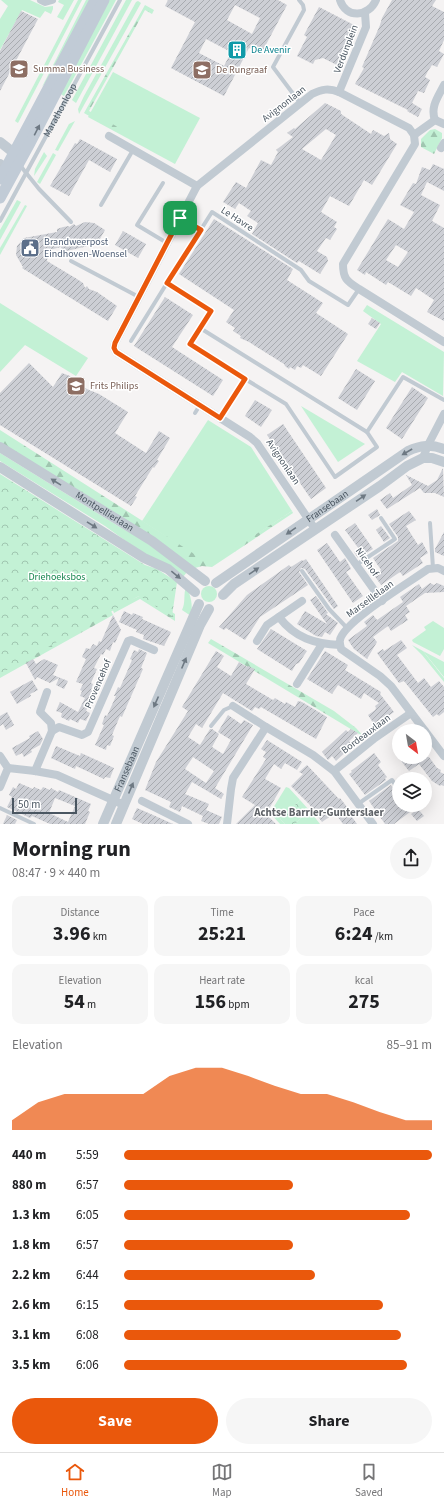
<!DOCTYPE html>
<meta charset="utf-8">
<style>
body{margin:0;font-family:"Source Sans 3",sans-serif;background:#f6f6f6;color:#202124;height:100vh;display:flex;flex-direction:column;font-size:15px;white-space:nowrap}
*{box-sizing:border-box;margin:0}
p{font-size:13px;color:#757577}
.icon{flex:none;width:22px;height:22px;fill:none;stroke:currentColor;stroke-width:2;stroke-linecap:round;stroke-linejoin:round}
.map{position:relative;height:824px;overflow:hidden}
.drawer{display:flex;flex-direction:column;background:#fff;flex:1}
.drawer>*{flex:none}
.needle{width:26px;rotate:149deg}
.fabs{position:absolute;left:392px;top:724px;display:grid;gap:8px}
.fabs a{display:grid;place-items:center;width:40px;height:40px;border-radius:50%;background:#fff;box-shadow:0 4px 16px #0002;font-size:20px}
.scale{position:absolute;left:12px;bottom:10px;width:65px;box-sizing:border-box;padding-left:4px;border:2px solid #4a5661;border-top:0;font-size:11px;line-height:14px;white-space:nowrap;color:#4a5661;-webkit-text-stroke:3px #fff;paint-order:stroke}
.pin{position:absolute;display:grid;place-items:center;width:34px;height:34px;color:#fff;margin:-17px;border-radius:8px;box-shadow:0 2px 6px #0006}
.round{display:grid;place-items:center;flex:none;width:42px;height:42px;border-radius:21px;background:#f6f6f6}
.headline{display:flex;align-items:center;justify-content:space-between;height:68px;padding:0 12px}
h1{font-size:22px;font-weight:700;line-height:30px}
.stats{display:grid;grid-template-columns:repeat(3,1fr);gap:6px;height:68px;padding:4px 12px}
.stats div{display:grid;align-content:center;border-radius:10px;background:#f6f6f6;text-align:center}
.stats b{font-size:20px;font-weight:700}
.stats small{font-size:11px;font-weight:400}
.stats p{font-size:11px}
.chart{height:112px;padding:8px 12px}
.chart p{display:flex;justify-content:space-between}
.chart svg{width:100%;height:72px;margin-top:4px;fill:#ea580c;opacity:.7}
.action{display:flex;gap:8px;margin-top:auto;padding:8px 12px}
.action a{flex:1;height:46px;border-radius:24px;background:#ea580c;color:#fff;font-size:16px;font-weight:700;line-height:46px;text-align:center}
.action a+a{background:#f6f6f6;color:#202124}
ul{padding:0 12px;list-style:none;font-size:13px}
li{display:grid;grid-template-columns:64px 48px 1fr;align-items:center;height:30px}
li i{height:10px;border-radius:5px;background:#ea580c}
.dock{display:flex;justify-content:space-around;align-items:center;height:56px;border-top:1px solid #e0e0e0;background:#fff;font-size:11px;color:#757577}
.dock a{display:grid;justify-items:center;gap:2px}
.dock .active{color:#ea580c}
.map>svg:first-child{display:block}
.grass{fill:#c3f1d5}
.forest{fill:url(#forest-firs)}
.park{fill:url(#park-crowns)}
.building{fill:url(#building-hatch);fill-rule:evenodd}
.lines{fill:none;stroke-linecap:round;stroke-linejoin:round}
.service{stroke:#c1cad2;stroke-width:4}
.minor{stroke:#c1cad2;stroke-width:8}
.tertiary{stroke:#c1cad2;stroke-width:10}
.secondary{stroke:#c1cbd6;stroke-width:11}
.oneway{fill:#6e7984}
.oneway2{fill:#6e7983}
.route-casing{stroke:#fff;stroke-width:8}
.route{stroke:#ea580c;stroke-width:5}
.labels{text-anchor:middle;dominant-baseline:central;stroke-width:3;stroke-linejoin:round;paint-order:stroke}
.street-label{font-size:10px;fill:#4a5661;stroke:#fff}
.culture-label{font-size:10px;fill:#0d838f;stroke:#fff;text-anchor:start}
.education-label{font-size:10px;fill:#785e54;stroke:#fff;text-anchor:start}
.service-label{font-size:10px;fill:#4e5e75;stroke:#fff;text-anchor:start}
.park-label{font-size:10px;fill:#17864f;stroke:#fff}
.neighbourhood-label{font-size:11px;font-weight:bold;fill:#5f6368;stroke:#fff}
</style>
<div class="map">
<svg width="444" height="824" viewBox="0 0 444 824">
<defs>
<pattern id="forest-firs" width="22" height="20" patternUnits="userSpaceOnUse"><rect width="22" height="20" fill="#c3f1d5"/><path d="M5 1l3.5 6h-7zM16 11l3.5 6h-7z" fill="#a0c6b0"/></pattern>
<pattern id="park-crowns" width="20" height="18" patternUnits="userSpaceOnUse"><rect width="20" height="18" fill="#c3f1d5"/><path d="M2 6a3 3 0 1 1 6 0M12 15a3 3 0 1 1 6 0" fill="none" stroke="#a0c6b0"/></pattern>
<pattern id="building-hatch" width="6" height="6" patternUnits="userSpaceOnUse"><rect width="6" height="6" fill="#cdcfd5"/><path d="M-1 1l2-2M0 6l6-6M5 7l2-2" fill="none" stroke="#a8abb0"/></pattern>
</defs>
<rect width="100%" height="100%" fill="#f5f3f3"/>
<g class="grass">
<path d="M1 0H30L45 7 53 6V9L51 14 45 11 40 18 22 10 0 50V19L8 6Z"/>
<path d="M59 0H74L63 20 57 17 64 5 58 2Z"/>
<path d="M78 0H82L18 123 15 121Z"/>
<path d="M86 0H91L52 74 42 87Z"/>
<path d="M107 0H116L64 96 59 93Z"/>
<path d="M126 0H132L76 103 72 100Z"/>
<path d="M138 1 141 3 79 114 78 109 84 96 136 2Z"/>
<path d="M113 72 200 118 175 164 88 117Z"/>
<path d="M75 121 58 151 55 150 69 124Z"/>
<path d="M44 152 47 156 34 176 35 169Z"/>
<path d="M53 153 56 155 40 184 37 182Z"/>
<path d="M17 200 21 202 0 240V230Z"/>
<path d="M25 205 27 206 0 255V248Z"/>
<path d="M0 303 88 358 76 376 25 345 0 372Z"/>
<path d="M367 305 444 352 443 396 402 372 395 382 357 361 381 324 363 311Z"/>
<path d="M301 406 365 444 338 462Z"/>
<path d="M208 420 251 447 292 511 210 565 142 521Z"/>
<path d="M0 453 123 529 143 540 187 572 183 577 148 557 105 526 0 461Z"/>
<circle cx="209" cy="594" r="8"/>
<path d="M186 587C191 595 193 605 191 616L182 610C186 602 183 595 186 587Z"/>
<path d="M433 621 444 628V649L440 656 413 642 412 640 426 630 424 627Z"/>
<path d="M423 651 444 662V678V677Z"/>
<path d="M286 787 289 788 300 800 280 819 285 824H280L270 813Z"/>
<path d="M309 810 320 824H295Z"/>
</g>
<g class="forest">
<path d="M145 5 154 10 152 14 145 10 89 111 116 126 118 128 117 132 84 113Z"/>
<path d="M435 129 442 133V138L434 154 421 147V139L430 130Z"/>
<path d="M0 430 210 564 292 511 293 513 212 567 202 566 195 568 0 443Z"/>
<path d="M144 594 175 614V621L140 599 114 613 112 608Z"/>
<path d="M110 609 113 615 0 678V670Z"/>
<path d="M211 639 334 711 356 728 364 737 208 643Z"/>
<path d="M412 645 423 651 444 678V682L422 655Z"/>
</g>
<g class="park">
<path d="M0 474 145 565 157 569 177 582 172 616 140 596 137 597 0 674Z"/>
<path d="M300 800 309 810 295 824H285L280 819Z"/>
</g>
<g class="building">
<path d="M168 0H278L287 5 261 54 249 48 224 96 171 68 195 22 165 6ZM235 5 260 18 252 34 227 20ZM206 39 231 52 224 66 199 53Z"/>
<path d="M392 0H436L432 6 444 12V40L439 51 444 54 437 67 432 65 428 71 425 77 430 80 424 93 418 91 412 103 422 109 418 117 407 111 408 110 355 84 364 68 362 67 380 25 382 18Z"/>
<path d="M319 7 354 25 352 31H353L341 54 342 55 337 65 323 58 315 60 313 64 297 56 307 37 304 35Z"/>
<path d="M21 11 38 19 0 91V51Z"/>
<path d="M325 103 341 111V114L371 134 373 130 384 136 389 133 390 139 397 144 372 185 364 180 349 206 330 196 321 212 337 222 334 227 337 229 330 240 326 238 317 251 327 257 328 261 320 274 299 261 297 263 252 234 258 223 247 216 251 211 239 203 235 209 223 202 236 182 246 188 261 160 271 165 278 152 276 150 293 137 287 133 294 128 295 129ZM326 129 336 135 321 160 302 149Z"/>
<path d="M80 139 117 159 110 172 89 160 69 196 50 186 75 143 77 144Z"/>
<path d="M433 164 444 169V191L427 182 421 195 440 205 432 221 444 228V321L427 312 434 300 416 288 411 296 388 282 386 285 366 272 365 275 357 270 388 219 404 229 414 212 400 205 413 183 416 184 422 167 430 170ZM396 245 408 252 398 267 386 260Z"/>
<path d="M214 219 293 269 287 280 323 303 316 313 348 334 321 376 303 365 301 368 297 366 295 370 290 367 289 369 285 366 284 364 249 342 240 338 241 336 233 331 235 328 226 322 234 310 179 274Z"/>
<path d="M85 222 94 223 105 230 97 244 62 252 61 247 49 250 47 261 77 279 83 283 85 288 87 286 89 289 97 292 117 306 108 321 22 268 23 267 16 255 17 246 24 238 57 232V229L63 227 69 226V227L74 224 76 226Z"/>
<path d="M123 231 146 244 138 258 115 245Z"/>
<path d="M165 297 193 315 172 347 223 380 213 396 134 346Z"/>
<path d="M372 318 380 323 376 329 368 324Z"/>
<path d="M29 363 53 387 62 373 70 376 73 381 87 389 99 394 128 412 115 433 146 453 159 431 170 438 157 460 159 461 154 468 153 467 135 496 137 497 131 506 0 425V393Z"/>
<path d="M356 369 375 381 357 410 338 398Z"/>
<path d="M412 387 428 398 402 439 386 428Z"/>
<path d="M255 400 272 410 261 427 245 416Z"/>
<path d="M283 424 326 488 311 499 267 435Z"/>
<path d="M443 468 444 497 435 493H424L420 488 387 509 380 500 390 493 393 498 412 485 406 475 428 486 437 480Z"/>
<path d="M377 509 380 515 372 520 368 515Z"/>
<path d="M409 511 416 520 406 526 418 545 422 542 428 553 420 558 423 563 403 576 400 572 381 585 374 575 381 570 373 558 398 541V537L389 524Z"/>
<path d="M355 523 373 549 358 558 354 552 359 549 345 530Z"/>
<path d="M381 526 390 538 384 542 376 530Z"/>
<path d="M444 532V556L435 552V549Z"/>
<path d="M327 543 340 562 345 558 349 565 351 569 346 572 363 596 353 603 317 550Z"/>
<path d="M306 559 338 606 334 609 305 569 301 568 299 572 308 585 260 617 245 640 226 628 224 630 219 627 247 595 289 565 291 567 302 560 303 561Z"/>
<path d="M430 583 434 585 437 583 444 586V592L425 593 406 606 410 612 405 615 408 620 391 631 388 626 373 637 377 642 367 659 354 649 348 640 367 626 364 622 373 615 377 620 403 602 400 597 419 584 422 589Z"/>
<path d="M316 596 328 613 326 614 338 623 330 635 325 632 322 637 316 636 297 624 305 611 327 624 310 600Z"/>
<path d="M124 611 132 615 133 613 143 617 142 619 171 632 164 646 143 639 144 635 136 632 137 630 119 622Z"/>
<path d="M113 615 121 630 115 643 113 642 110 651 106 649 103 655 101 654 94 668 97 669 91 683 93 684 91 690 95 692 86 711 90 713 86 721 80 719 78 723 70 719 69 721 61 717 62 713 56 711 60 702 78 712 85 698 80 696 82 691 80 690 83 684 76 682 86 659 82 657 86 648 90 649 93 644 97 646 99 641 101 642Z"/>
<path d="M271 629 307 651 299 663 296 664 292 671 257 649Z"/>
<path d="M401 640 407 648 397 655 418 683 424 678 431 687 439 681 444 687V712L439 716 437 714 433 717 404 681 399 683 377 653 383 649 384 651Z"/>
<path d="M139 649 147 653 141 668 143 669 122 717 120 716 112 735 114 736 110 746 107 745 106 750 95 745 104 725 102 724 105 715 107 716 116 696H114L118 687 120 688 132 660 130 659 134 650 138 652Z"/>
<path d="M216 651 224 656 217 667 231 676 239 662 247 667 248 666 255 669 246 684 273 700 275 698 285 704 286 702 295 707 298 701 302 702 327 717 316 739 261 707 259 709 255 707 252 711 223 693 202 728 196 724 188 737 200 745 210 729H212L219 734 212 747 223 754 231 740 218 732 228 715 241 724 244 720 253 725 215 788 224 794 221 799 192 782 185 794 209 804 206 810 222 817 219 824H209L201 821 203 816 182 806 180 812 169 807 171 802 145 790 156 762 188 711 182 707ZM193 757 214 771 206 783 185 769Z"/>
<path d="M325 651 348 665 345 670 381 692 380 694 394 712 384 719 383 717 374 724 368 715 375 710 376 708 375 706 379 703 364 693 361 699 338 685 332 694 307 679Z"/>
<path d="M33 659 36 664 44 659 58 665 53 675 68 681 64 689 56 685 59 678 50 683 37 677 35 680 26 663Z"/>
<path d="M32 680 38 690 30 694 31 696 17 704 10 692Z"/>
<path d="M7 712 14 725 6 730 3 724 0 726V716Z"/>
<path d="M351 729 358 733 349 741 353 745 336 761 332 756 328 760 322 752 346 730 348 732Z"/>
<path d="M38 731 43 739 40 745 31 750 32 752 24 757 22 753 16 756 12 748 30 738 29 736Z"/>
<path d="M267 740 302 762 297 770 285 763 281 769 274 764 265 779 281 788 266 814 276 824H236L255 805 242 797 266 759 263 757 266 752 261 749Z"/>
<path d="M56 746 80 756 81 753 114 768 110 778 105 777 104 779 76 766 75 769 51 758Z"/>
<path d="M374 753 381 762 378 765 387 777 385 778 386 780 365 795 349 774 352 772 351 771Z"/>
<path d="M398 757H429L437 768 441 770 440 772 444 774V786L441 785 440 786 432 781 419 764 409 771Z"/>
<path d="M307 765 339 799 340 798 354 816 352 817 357 824H343L335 813 322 822 309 804 291 786 303 774 299 772Z"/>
<path d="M19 783 33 789 34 787 41 790 43 787 50 790 51 788 58 792 59 790 91 804 88 811 90 812 85 824H50L32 816 30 818 7 807 12 797 9 795 13 787 16 789ZM55 798 75 806 68 822 49 813Z"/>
<path d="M391 785 399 797V805H405L410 812 394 824H385L369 801Z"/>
<path d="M137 808 153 815 173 824H143L132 819Z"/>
<path d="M418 809 424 816 417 821 411 814Z"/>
<path d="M7 815 17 820 15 824H3Z"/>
</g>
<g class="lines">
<g class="service">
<path d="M299 0 303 5 304 10 273 67 300 103"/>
<path d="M19 164 39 189 71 222"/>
<path d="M163 183 137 225 167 243"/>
<path d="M101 205 133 150"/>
<path d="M180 218 201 230"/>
<path id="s1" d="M0 221 120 0"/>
<path d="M71 261 139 297"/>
<path d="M200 328 367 432 377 447 335 477 286 404 245 379"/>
<path d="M131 341 167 283"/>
<path d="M195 413 200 405"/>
<path d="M220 418 245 379 190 344 211 311 167 283 212 212 301 270 309 281 348 305 359 289"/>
<path d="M367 432 403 377 444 400"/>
<path d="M430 523 433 568"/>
<path d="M356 565 395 539 381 518"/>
<path d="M302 571 329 609 347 628"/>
<path d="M211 726 224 710 233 706"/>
<path d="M358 804 392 780 399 790"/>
<path d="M410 805 413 809"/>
<path d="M0 808 34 824"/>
</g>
<g class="minor">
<path d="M41 0 45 2 52 0"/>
<path d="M340 0C346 19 369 17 376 0"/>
<path d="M339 92 366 27 365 13"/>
<path d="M435 120C430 107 438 97 444 85"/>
<path d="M435 120 444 124"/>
<path d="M414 135 435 120"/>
<path d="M109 136 197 186"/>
<path d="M441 148 444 143"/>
<path d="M423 458 428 445 444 414"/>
<path d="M315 529 257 443 250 437 116 352 114 348 115 343 197 186 312 94C322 89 329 88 339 92L409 128 414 135 415 144 343 264C343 279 347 281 359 289L444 342"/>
<path d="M335 535 382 601"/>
<path d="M279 617C295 638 315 644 340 645"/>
<path d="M257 641 267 625 302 601"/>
<path d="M297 684 322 644"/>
<path d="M47 692 40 712 51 723 52 731"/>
<path d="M233 706 266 727"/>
<path d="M425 731 391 686 380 676 341 649C341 647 339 643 340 640 343 622 410 582 428 569L438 568 444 571"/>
<path d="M425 731 444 756"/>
<path d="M0 756 8 768 0 787"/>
<path d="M8 768 35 771 57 775 124 805"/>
<path d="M35 771 52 731 59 727 82 735 88 732 128 641 131 640 154 650"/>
<path d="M334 771 375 738 411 713"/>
<path d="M142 801 188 824"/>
<path d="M227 824 231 789 233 778 266 727 313 755 334 771 373 824"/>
</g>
<g class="tertiary">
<path d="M0 142 14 153 19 164 6 169 0 164"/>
<path id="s2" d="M0 447 152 541 205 581"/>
<path d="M0 467 144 558 168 569 195 592"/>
<path id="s3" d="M216 583 408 451C421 445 431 444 444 449"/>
<path d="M223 595 234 584 380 486 407 466 423 458H432L444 462"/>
<path id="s4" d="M103 824 199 604"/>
<path d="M116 824 200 625 209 609"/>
</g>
<g class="secondary">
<path d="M0 179 95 0"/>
<path d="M0 198 30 143 104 0"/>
</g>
</g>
<defs><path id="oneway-solid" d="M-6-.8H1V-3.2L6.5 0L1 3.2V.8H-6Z"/></defs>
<use class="oneway" href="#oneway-solid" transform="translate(37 130) rotate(-63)"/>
<g class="oneway2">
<use href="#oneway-solid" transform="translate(407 452) rotate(150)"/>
<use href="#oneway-solid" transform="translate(56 482) rotate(-148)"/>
<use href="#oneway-solid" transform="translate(361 498) rotate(-34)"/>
<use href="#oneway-solid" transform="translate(92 525) rotate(32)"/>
<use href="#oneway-solid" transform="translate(291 531) rotate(145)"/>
<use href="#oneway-solid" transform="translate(254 571) rotate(-34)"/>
<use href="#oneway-solid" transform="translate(176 575) rotate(39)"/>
<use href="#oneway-solid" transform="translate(184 663) rotate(-67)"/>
<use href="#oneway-solid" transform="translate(156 702) rotate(114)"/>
<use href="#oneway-solid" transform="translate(131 788) rotate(-67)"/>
</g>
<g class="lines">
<g class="route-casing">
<path id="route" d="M180 218 201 230 167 283 211 311 190 344 245 379 220 418 116 352 114 348 115 343Z"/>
</g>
<use href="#route" class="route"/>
</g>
<defs>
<g id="building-square" transform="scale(1)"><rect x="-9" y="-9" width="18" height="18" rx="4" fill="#0f9aa8" stroke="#fff"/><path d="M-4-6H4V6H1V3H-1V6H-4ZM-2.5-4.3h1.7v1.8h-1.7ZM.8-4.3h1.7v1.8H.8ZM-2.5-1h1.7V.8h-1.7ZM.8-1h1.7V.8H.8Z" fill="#fff"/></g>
<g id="university-square" transform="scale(1)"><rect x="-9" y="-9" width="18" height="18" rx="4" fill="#8d6e63" stroke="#fff"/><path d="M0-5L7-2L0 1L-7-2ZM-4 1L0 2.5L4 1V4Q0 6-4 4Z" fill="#fff"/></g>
<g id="school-square" transform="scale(1)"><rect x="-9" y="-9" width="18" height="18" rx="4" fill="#8d6e63" stroke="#fff"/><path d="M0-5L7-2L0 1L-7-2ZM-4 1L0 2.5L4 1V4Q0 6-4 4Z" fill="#fff"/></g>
<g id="civic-square" transform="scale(1)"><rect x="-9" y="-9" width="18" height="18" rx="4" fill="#5c6f8a" stroke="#fff"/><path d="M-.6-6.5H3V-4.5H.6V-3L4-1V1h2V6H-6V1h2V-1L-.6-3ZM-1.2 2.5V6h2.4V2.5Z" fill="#fff"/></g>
</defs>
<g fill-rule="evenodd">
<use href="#building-square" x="237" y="50"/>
<use href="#university-square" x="19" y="69"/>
<use href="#school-square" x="202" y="70"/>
<use href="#civic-square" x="30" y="248"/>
<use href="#school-square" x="76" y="386"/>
</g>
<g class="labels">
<g class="street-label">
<text transform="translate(346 49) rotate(-69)">Verdunplein</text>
<text transform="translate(284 104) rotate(-38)">Avignonlaan</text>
<text stroke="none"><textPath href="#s1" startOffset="126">Marathonloop</textPath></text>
<text transform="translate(237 219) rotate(33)">Le Havre</text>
<text transform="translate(283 462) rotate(56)">Avignonlaan</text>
<text stroke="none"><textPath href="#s3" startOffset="135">Fransebaan</textPath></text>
<text stroke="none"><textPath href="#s2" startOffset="123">Montpellierlaan</textPath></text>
<text transform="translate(367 562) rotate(55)">Nicehof</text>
<text transform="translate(370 599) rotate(-36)">Marseillelaan</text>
<text transform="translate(98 684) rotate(-67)">Provencehof</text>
<text transform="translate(366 734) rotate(-37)">Bordeauxlaan</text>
<text stroke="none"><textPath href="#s4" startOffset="60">Fransebaan</textPath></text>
</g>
<g class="culture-label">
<text x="251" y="50">De Avenir</text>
</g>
<g class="education-label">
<text x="33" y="69">Summa Business</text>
<text x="216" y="70">De Rungraaf</text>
<text x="90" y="386">Frits Philips</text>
</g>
<g class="service-label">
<text x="44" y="242">Brandweerpost<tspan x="44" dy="12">Eindhoven-Woensel</tspan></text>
</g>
<g class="park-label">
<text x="57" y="577">Driehoeksbos</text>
</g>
<g class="neighbourhood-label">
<text x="319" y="812">Achtse Barrier-Gunterslaer</text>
</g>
</g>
</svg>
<div class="fabs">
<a><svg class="needle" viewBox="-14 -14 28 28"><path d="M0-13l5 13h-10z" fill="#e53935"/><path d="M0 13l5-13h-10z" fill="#757577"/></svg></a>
<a><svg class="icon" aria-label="layers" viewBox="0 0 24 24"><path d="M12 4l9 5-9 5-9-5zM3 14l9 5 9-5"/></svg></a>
</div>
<div class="scale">50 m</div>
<div class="pin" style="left:180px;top:218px;background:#1e9e55"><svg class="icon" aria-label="arrive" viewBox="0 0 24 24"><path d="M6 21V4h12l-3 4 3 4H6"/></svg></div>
</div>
<section class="drawer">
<div class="headline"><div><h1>Morning run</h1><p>08:47 · 9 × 440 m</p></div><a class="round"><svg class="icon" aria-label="share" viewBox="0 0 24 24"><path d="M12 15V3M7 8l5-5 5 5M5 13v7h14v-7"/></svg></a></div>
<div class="stats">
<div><p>Distance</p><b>3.96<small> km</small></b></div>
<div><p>Time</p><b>25:21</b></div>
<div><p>Pace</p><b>6:24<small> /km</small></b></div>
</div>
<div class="stats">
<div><p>Elevation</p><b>54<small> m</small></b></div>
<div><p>Heart rate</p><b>156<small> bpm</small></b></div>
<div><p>kcal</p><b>275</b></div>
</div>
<div class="chart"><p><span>Elevation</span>85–91 m</p>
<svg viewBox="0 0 160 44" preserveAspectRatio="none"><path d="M0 44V38L10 27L20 22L30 22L40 22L50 22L60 11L70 6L80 6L90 11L100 17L110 22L120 22L130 27L140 33L150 38L160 38V44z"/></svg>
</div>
<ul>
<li><b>440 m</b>5:59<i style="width:100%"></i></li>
<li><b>880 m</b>6:57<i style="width:55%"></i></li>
<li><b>1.3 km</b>6:05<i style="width:93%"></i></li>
<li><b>1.8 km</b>6:57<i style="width:55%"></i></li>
<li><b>2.2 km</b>6:44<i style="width:62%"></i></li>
<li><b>2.6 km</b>6:15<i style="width:84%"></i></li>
<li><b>3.1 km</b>6:08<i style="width:90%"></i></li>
<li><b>3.5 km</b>6:06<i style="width:92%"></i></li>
</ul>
<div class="action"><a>Save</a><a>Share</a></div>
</section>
<nav class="dock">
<a class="active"><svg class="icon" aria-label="home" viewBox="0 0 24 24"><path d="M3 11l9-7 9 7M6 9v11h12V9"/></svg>Home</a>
<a><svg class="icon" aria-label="map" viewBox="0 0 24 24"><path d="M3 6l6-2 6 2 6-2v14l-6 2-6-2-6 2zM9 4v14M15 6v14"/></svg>Map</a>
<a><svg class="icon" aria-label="saved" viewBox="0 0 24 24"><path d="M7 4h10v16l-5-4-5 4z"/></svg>Saved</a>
</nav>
